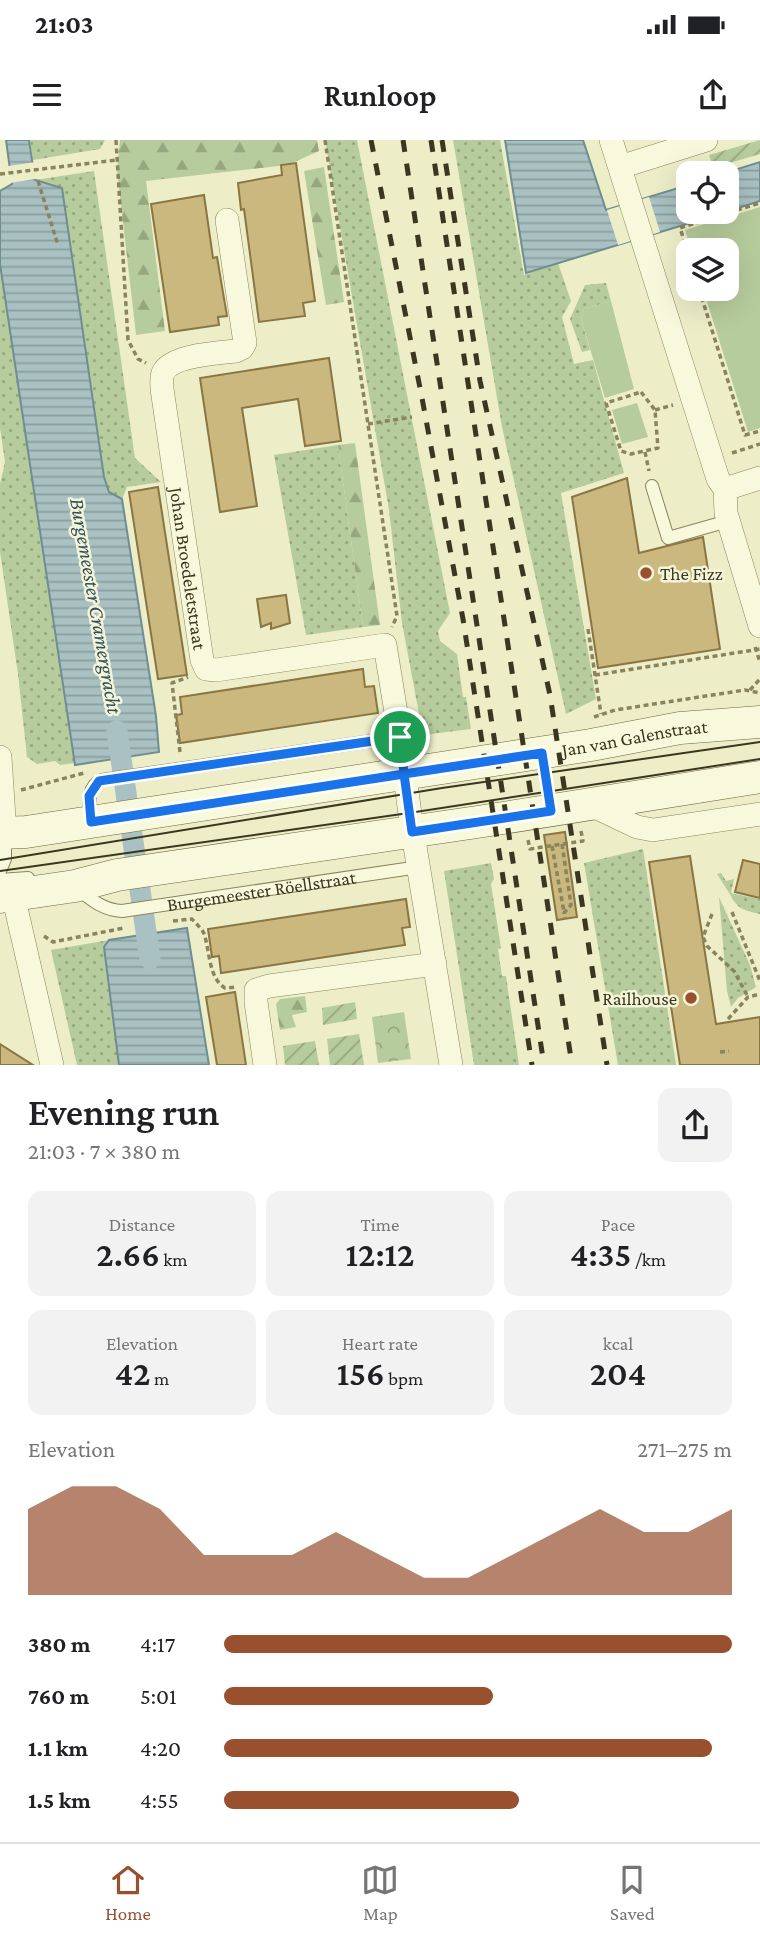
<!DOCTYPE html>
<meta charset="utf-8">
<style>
body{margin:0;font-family:"Crimson Pro",serif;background:#f2f2f2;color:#202124;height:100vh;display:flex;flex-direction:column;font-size:26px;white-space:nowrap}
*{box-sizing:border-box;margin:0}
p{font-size:23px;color:#757577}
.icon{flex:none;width:38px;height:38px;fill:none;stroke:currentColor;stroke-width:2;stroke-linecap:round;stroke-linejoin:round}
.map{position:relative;height:925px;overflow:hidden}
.side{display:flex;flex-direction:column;background:#fff;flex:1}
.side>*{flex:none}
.tools{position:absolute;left:676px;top:21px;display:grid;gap:14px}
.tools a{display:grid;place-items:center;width:63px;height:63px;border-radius:14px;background:#fff;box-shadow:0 7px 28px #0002;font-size:35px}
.pin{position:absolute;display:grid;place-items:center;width:60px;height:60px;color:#fff;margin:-30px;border:4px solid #fff;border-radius:50%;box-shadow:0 2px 7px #0007}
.round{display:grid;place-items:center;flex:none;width:74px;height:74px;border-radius:14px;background:#f2f2f2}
.headline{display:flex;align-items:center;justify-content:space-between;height:119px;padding:0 28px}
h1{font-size:38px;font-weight:600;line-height:52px}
.stats{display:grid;grid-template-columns:repeat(3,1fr);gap:10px;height:119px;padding:7px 28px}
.stats div{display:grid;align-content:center;border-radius:14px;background:#f2f2f2;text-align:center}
.stats b{font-size:35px;font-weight:600}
.stats small{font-size:19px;font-weight:400}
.stats p{font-size:19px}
.chart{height:196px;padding:14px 28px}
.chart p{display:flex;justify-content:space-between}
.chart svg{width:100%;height:126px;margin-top:7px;fill:#98502e;opacity:.7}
ul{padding:0 28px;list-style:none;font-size:23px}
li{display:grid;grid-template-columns:112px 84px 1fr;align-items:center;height:52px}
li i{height:18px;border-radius:9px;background:#98502e}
.status{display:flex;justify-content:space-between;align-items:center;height:49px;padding:0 35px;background:#fff;direction:ltr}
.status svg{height:19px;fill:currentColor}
header{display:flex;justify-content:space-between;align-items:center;height:91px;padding:0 28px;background:#fff;font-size:32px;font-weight:600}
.tabs{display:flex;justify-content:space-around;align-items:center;height:98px;border-top:2px solid #e0e0e0;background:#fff;font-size:19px;color:#757577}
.tabs a{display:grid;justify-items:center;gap:4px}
.tabs .on{color:#98502e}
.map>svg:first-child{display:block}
.grass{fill:url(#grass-dots)}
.forest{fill:url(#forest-firs)}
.park{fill:url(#park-crowns)}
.garden{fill:url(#garden-furrows)}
.pitch{fill:#b7cc9c}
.water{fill:url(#water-rules);stroke:#6f8e91;stroke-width:2}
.pier{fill:#edeec8}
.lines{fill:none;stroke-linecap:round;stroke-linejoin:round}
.canal{stroke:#a9c1c2;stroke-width:21}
.building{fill:#cbb87f;stroke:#897643;stroke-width:2}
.lane-casing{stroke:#8a845d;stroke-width:14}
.street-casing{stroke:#8a845d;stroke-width:24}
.secondary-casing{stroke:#6c6540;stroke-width:33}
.path{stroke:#8a845d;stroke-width:3.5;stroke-dasharray:5 3.5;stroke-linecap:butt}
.lane{stroke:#f8f8dc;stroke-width:12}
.street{stroke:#f8f8dc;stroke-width:23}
.secondary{stroke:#f8f8dc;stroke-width:32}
.tram{stroke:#3b3620;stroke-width:2}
.rail{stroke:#3b3620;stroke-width:5;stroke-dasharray:12 12;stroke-linecap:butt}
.route-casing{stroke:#fff;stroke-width:14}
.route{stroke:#1a73e8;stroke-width:9}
.poi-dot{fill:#98502e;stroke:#f4f5d8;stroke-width:2.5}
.labels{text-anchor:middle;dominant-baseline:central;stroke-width:5;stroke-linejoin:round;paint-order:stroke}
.street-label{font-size:19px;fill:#3b3620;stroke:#f4f5d8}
.poi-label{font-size:19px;fill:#3b3620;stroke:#f4f5d8;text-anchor:start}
.water-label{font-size:21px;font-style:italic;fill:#304f5a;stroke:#f4f5d8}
</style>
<div class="status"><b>21:03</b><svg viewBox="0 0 49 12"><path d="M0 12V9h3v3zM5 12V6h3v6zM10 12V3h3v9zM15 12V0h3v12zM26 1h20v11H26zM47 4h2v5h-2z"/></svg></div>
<header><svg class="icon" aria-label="menu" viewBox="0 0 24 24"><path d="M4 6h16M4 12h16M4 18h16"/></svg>Runloop<svg class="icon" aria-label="share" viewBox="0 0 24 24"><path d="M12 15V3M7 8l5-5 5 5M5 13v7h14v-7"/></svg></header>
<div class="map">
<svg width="760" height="925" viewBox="0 0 760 925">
<defs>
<pattern id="grass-dots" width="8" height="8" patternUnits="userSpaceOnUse" patternTransform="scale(1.75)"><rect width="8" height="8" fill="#b7cc9c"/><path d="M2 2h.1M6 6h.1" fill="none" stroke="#96a67f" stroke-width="1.8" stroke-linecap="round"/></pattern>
<pattern id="forest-firs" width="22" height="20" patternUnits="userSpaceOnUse" patternTransform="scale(1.75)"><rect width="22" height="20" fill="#b7cc9c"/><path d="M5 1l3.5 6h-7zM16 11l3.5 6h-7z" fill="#96a67f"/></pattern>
<pattern id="park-crowns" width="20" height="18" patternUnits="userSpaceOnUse" patternTransform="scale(1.75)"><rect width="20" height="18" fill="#b7cc9c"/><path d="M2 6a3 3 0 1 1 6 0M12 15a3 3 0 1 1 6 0" fill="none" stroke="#96a67f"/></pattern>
<pattern id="garden-furrows" width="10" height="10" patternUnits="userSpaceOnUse" patternTransform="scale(1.75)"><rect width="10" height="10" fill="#b7cc9c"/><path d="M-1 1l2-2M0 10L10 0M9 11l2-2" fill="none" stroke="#96a67f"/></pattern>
<pattern id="water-rules" width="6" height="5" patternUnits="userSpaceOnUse" patternTransform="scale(1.75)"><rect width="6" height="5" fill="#a9c1c2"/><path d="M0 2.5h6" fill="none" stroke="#8b9e9d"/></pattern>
</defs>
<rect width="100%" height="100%" fill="#edeec8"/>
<g class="grass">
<path d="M30 0H105L100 9 33 20Z"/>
<path d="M325 0H357L450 473 438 491 440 501 457 514 463 557H466L471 589 423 595 402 483 389 370Z"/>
<path d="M453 0H500L524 135 558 123 571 161 562 177 574 224 593 220 624 333 561 353 596 559 566 574 502 287Z"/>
<path d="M94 31 135 318 161 342 127 347 122 359 109 352 104 337 62 48 35 40Z"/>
<path d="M0 124 75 623 60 625 55 621 37 624 27 617 18 534 0 412V344L5 322 0 288Z"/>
<path d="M606 143 611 161 584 169 581 179 590 210 582 212 570 179 585 145Z"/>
<path d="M338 305 363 487 306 495 274 315Z"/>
<path d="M643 709 676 925H618L584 723Z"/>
<path d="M491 723 494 739 491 744 501 808 498 809 502 836H506L519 925H474L444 731Z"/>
<path d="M721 733 726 741 734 739 731 753 760 759V774C736 769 738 767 726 748 723 743 720 739 717 734Z"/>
<path d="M719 757 750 825 756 847 738 858 731 867 727 851Z"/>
<path d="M109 800 104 807 119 925H77L51 810Z"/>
</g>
<g class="forest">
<path d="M120 0H317L319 11 288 25 146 41 165 191 136 195 117 30Z"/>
<path d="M324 27 344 162 326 165 304 31Z"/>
<path d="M355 303 380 485 363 487 338 305Z"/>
<path d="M305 856 307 872 292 875 296 887 280 890 276 864 280 859Z"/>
</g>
<path class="park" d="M404 872 411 919 378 923 372 877Z"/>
<g class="garden">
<path d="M760 0V14L713 28 709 15Z"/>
<path d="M355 862 357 879 323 885 322 868Z"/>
<path d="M359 894 364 925H330L327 899Z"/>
<path d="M315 901 319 925H285L283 906Z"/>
</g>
<g class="pitch">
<path d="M760 67V288L748 292 703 149H726V110H691L685 90Z"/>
<path d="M611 161 634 249 605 258 581 179 584 169Z"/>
<path d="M637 263 648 297 622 304 612 270Z"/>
</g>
<g class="water">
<path d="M6 0H29L35 40 62 48 104 337 109 352 122 359 156 576 159 612 75 625 0 124V51L12 44Z"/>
<path d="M505 0H583L606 70 688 45V72H726L526 133Z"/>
<path d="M760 22V61L726 72 725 33Z"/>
<path d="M187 788 209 925H119L104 807 109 800Z"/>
</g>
<g class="pier">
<path d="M36 22 38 37 41 38 10 43 8 26Z"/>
<path d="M649 57 660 92 618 105 607 70Z"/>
</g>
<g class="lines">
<path class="canal" d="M117 591 150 819"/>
</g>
<g class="building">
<path d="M296 23 315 161 303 163 305 176 259 182 244 69 241 70 238 43 282 35 281 25Z"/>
<path d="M204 55 213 118 217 117 227 176 218 177 219 185 170 192 151 64Z"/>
<path d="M329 218 341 301 305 306 298 259 242 268 257 366 220 372 200 238Z"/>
<path d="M627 338 639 413 703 397 720 509 598 528 572 357Z"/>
<path d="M158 347 187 535 158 539 129 352Z"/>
<path d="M286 455 290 483 271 489V483L261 487 257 459Z"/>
<path d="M363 529 365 547 374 546 378 573 180 603 176 575 182 574 180 557Z"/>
<path d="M565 692 577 777 557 780 544 695Z"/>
<path d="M690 716 716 884 760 877V925H680L649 722Z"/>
<path d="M743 720 760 724V758L735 752Z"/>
<path d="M406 759 410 787 402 788 405 805 221 833 219 816 212 817 208 789Z"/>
<path d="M235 852 246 925H217L206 857Z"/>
<path d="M0 904 33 925H0Z"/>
</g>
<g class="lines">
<g class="lane-casing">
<g id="lane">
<path d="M652 346 668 398 728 381"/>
<path d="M91 682C90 667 85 647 102 640L400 597"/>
<path d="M0 731 5 719V694"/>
<path d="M0 740 28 738"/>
<path id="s1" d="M78 749C92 760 103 770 122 771L419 727"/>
</g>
</g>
<g class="street-casing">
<g id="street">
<path d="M611 0 718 339 725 349 726 373 760 486"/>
<path d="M620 27 706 0"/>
<path id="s2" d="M227 80 245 203 242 208 236 211C218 213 171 215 163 233 161 238 162 244 162 249L202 520 206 529 216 530 385 505 400 597 411 682 451 925"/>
<path d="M725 349 760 338"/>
<path d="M0 617 5 693"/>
<path d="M591 665 637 687 653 690 760 674"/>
<path d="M13 755 52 925"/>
<path d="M265 925 256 862V850L269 846 435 824"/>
</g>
</g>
<g class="secondary-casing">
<g id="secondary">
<path id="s3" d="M0 693 26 692 591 605 680 588 760 582"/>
<path d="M0 757 75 746 117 735 484 681 760 637"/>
</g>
</g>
<g class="path">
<path d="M116 0 128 200 138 219 146 223"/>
<path d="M325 0 397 476 392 487"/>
<path d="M0 34 117 20"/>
<path d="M38 41 58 105"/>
<path d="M688 112 680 88 760 63"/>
<path d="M699 149 745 295 760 291"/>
<path d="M641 252 655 270 658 308 631 314 621 311 606 263Z"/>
<path d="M655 270 673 265"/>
<path d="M368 284 412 277"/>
<path d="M645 312 649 331"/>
<path d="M732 313 760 304"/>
<path d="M588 489 601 574"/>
<path d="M755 507 760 522"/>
<path d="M595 535 760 509"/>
<path d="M750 550 760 539"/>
<path d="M594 577 615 570 745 550 760 553"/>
<path d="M180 612 172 543 188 537"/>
<path d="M21 650 84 633"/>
<path d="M528 700 530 709 583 701 581 691"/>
<path d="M562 704 571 765 564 773 565 779"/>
<path d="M552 706 564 772"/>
<path d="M732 772 760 841"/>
<path d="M712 774 703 797 707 806 734 831 748 857"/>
<path d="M173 781 192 779C197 785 204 790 205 797 210 814 209 838 225 848L237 847"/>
<path d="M44 796 53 802 124 788"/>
<path d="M728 879 748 857 760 854"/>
<path d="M720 912 729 911"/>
</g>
<use href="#lane" class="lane"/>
<use href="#street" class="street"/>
<use href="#secondary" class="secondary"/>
<g class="tram">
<path d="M0 720 442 648 760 602"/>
<path d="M0 731 409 673 760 619"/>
</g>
<g class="rail">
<path d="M371 0 422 258 463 479 532 925"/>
<path d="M403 0 544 925"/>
<path d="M431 0 572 925"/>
<path d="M442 0 480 241 550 555 607 925"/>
</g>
</g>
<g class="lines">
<g class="route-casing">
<path id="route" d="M400 597 99 641 89 656 91 682 404 634 412 692 551 671 542 613 404 634 400 597"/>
</g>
<use href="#route" class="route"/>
</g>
<g class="poi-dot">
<circle cx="646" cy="433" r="7"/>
<circle cx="691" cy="858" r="7"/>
</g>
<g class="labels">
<g class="street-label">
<text stroke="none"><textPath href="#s2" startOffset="413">Johan Broedeletstraat</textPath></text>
<text stroke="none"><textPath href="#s3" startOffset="642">Jan van Galenstraat</textPath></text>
<text stroke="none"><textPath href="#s1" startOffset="191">Burgemeester Röellstraat</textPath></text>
</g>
<g class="poi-label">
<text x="660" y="433">The Fizz</text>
<text x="677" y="858" text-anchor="end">Railhouse</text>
</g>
<g class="water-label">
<text transform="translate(96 466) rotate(80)">Burgemeester Cramergracht</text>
</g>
</g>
</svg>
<div class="tools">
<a><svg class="icon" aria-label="locate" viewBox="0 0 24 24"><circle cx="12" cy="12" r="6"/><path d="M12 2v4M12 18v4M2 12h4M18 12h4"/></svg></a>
<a><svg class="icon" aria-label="layers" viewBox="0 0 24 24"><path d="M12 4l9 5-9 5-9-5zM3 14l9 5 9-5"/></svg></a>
</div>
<div class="pin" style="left:400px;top:597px;background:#1e9e55"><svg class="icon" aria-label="arrive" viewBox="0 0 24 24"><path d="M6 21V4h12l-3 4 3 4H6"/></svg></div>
</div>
<section class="side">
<div class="headline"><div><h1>Evening run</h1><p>21:03 · 7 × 380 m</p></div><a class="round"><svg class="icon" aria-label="share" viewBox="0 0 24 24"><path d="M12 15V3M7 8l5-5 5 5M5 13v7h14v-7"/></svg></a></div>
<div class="stats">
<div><p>Distance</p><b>2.66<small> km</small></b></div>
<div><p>Time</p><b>12:12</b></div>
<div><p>Pace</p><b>4:35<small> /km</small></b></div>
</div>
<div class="stats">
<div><p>Elevation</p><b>42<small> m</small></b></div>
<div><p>Heart rate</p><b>156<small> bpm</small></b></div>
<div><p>kcal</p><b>204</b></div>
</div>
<div class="chart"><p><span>Elevation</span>271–275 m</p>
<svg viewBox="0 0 160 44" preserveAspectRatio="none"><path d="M0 44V14L10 6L20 6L30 14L40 30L50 30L60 30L70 22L80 30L90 38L100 38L110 30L120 22L130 14L140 22L150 22L160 14V44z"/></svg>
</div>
<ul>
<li><b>380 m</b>4:17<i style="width:100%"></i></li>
<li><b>760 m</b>5:01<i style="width:53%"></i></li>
<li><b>1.1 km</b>4:20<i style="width:96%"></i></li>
<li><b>1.5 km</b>4:55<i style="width:58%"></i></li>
</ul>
</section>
<nav class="tabs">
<a class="on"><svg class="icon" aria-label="home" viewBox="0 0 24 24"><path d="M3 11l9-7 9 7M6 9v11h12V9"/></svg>Home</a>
<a><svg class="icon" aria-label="map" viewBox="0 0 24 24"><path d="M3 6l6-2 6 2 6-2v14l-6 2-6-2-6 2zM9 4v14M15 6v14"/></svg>Map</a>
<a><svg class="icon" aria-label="saved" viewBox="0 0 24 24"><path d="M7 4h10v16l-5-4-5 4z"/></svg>Saved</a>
</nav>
